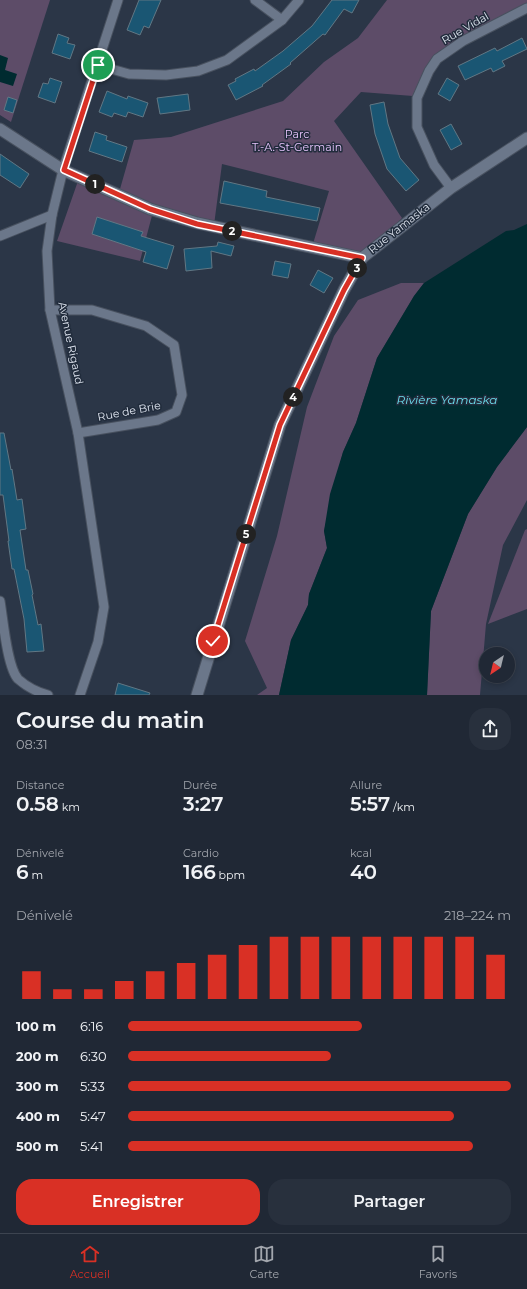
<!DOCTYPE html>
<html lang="fr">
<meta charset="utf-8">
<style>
body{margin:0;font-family:Montserrat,sans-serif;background:#28303d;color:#f1f3f6;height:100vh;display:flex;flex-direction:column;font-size:15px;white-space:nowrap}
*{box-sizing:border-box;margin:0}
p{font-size:13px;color:#a2a6ad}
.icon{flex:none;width:22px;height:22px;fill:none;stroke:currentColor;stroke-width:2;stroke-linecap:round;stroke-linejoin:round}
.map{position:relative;height:695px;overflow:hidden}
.side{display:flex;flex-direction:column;background:#202835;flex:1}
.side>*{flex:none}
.needle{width:26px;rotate:215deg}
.controls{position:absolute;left:479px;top:647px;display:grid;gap:8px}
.controls a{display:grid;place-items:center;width:36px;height:36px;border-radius:50%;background:#202835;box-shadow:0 2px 6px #0003,0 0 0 1px #3d4450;font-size:20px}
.pin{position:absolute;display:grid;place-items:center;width:34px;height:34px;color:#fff;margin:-17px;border:2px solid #fff;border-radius:50%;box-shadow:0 1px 4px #0007}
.km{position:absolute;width:20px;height:20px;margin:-10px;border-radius:50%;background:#222;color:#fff;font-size:11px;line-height:20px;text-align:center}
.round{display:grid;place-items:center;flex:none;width:42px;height:42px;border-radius:16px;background:#28303d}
.headline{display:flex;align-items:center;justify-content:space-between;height:68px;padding:0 16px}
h1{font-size:22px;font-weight:600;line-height:30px}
.figures{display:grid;grid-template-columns:repeat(3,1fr);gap:6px;height:68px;padding:4px 16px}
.figures div{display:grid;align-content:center}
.figures b{font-size:20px;font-weight:600}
.figures small{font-size:11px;font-weight:400}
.figures p{font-size:11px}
.chart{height:112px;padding:8px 16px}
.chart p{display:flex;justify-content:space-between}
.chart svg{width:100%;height:72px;margin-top:4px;stroke:#d93025;stroke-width:6}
.cta{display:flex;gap:8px;margin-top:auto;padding:8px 16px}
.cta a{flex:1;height:46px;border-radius:16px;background:#d93025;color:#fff;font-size:16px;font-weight:600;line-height:46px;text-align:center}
.cta a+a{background:#28303d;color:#f1f3f6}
ul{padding:0 16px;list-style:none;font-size:13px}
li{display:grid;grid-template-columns:64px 48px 1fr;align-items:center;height:30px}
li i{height:10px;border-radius:5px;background:#d93025}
.tabs{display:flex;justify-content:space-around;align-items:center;height:56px;border-top:1px solid #3d4450;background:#202835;font-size:11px;color:#a2a6ad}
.tabs a{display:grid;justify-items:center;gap:2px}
.tabs .selected{color:#d93025}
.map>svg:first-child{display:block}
.green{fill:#5d4c68}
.water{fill:#002b30}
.building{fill:#1a5673;stroke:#617784}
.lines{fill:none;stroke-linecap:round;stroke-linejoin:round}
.minor-casing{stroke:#48515f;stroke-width:11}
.tertiary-casing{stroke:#48515f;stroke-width:13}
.minor{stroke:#6b778a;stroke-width:9}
.tertiary{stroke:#6b778a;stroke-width:11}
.route-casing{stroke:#fff;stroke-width:8}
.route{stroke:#d93025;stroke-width:5}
.labels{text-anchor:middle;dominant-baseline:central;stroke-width:3;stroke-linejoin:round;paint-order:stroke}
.street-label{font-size:11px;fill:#dfe5f0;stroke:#212c3c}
.park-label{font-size:11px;fill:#e6c3fb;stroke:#212c3c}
.water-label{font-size:12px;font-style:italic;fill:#6adeed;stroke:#212c3c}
</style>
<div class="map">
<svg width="527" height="695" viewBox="0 0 527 695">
<rect width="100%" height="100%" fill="#2b3647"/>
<g class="green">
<path d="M0 0H50L11 122 0 115Z"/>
<path d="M387 0H527V6L445 48 413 96 361 92 334 121 402 218 362 258 312 247 329 191 222 164 214 225 154 208 140 261 57 241 78 181 118 196 134 140 171 137 283 101 324 62 358 38Z"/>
<path d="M401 283H424L414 296 377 358 356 423 343 452 324 531 327 548 309 594 308 605 291 640 279 695H257L267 688 245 641 277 536 307 407 334 336 358 300Z"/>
<path d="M527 427V500L503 545 486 624 480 695H427L431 611 468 514 497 467Z"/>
<path d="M527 529V609L488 624 525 530Z"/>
</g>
<g class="water">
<path d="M0 55 8 58 5 70 17 74 13 86 0 82Z"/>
<path d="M527 224V427L497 467 468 514 431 611 427 695H279L291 640 308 605 309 594 327 548 324 531 330 494 343 452 356 423 377 358 414 296 424 283 506 231 514 230Z"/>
</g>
<g class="building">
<path d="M139 0H161L149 28 144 26 140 35 127 30Z"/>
<path d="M332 0H359L352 13 344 9 325 35 323 34 290 63 291 64 262 85 263 86 236 100 228 85 236 81 235 79 254 69 255 71 283 51 312 26Z"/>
<path d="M58 34 69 38 67 43 75 45 70 59 52 53Z"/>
<path d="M522 38 527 49 502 61 505 66 493 72 491 68 465 80 458 66 495 48 497 51Z"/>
<path d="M50 78 62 82 55 103 38 97 43 83 48 84Z"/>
<path d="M447 78 459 85 450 101 438 94Z"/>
<path d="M107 91 127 99 128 96 148 103 143 117 128 112 126 117 114 113 112 117 99 112Z"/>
<path d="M188 94 190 110 160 114 157 98Z"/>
<path d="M8 97 17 100 13 113 4 110Z"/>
<path d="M384 102 388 124 400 158 419 180 406 191 387 169 375 134 370 105Z"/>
<path d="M451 124 462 144 451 150 440 130Z"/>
<path d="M95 132 107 136 106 140 127 147 122 162 89 151Z"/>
<path d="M0 154 29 174 20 188 0 175Z"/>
<path d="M224 181 267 191 266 197 320 208 317 221 220 203Z"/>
<path d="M97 217 143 232 141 236 174 246 167 269 143 262 146 252 92 234Z"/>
<path d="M218 242 234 246 231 256 211 251 212 268 186 271 184 249 217 246Z"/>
<path d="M275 261 291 264 288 278 272 275Z"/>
<path d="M318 270 333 278 324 293 310 285Z"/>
<path d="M0 433H4L11 470 12 469 17 500 22 499 26 529 20 530 26 570H28L33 594 32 595 38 625 41 624 44 651 27 652 24 619 14 569H12L8 541H9L3 495H0Z"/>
<path d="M118 683 150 693 149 695H115Z"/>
</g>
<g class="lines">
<g class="minor-casing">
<g id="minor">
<path d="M255 0 282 20"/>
<path d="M97 65 129 74 166 75 198 71 227 60 282 20 299 0"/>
<path d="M451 188 434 165 417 127V98L429 71 437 59 463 41 527 8"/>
<path d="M0 236 52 215"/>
<path d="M50 310H92L146 326 174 345 182 395 176 412 158 420 78 433"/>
<path d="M0 601C3 618 7 667 18 679 27 687 37 692 48 695"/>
<path d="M80 695 98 642 104 607 78 433 50 310 47 251 52 215 63 170 118 0"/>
</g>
</g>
<g class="tertiary-casing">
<g id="tertiary">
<path d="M0 129 63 170 150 209 197 223 362 258"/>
<path d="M197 695 280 425 344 290 362 258 451 188 527 138"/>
</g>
</g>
<use href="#minor" class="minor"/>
<use href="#tertiary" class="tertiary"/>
</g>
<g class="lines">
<g class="route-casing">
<path id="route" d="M98 65 64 170 150 209 197 224 362 258 344 290 280 425 213 641"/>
</g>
<use href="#route" class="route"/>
</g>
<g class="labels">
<g class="street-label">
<text transform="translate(465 28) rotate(-30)">Rue Vidal</text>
<text transform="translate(399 228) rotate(-38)">Rue Yamaska</text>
<text transform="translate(71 343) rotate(78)">Avenue Rigaud</text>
<text transform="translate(129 411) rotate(-11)">Rue de Brie</text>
</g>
<g class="park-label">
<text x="297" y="134">Parc<tspan x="297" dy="13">T.-A.-St-Germain</tspan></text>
</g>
<g class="water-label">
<text x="447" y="399">Rivière Yamaska</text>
</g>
</g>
</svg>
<div class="controls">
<a><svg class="needle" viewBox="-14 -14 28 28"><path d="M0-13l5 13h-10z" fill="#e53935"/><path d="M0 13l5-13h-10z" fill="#a2a6ad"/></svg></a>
</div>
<div class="pin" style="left:98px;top:65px;background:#1e9e55"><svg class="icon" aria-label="arrive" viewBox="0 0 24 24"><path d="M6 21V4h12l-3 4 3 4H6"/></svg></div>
<div class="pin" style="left:213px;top:641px;background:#d93025"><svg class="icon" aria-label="check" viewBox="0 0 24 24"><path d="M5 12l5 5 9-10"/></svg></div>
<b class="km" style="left:95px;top:184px">1</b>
<b class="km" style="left:232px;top:231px">2</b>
<b class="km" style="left:357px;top:268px">3</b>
<b class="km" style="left:293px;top:397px">4</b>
<b class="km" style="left:246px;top:534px">5</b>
</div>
<section class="side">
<div class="headline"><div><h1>Course du matin</h1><p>08:31</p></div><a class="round"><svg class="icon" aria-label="share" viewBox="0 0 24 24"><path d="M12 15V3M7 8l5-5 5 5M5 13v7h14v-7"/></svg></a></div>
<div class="figures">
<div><p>Distance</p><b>0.58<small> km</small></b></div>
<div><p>Durée</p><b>3:27</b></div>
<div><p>Allure</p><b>5:57<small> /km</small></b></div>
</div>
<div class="figures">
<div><p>Dénivelé</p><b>6<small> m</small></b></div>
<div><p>Cardio</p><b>166<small> bpm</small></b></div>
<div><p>kcal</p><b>40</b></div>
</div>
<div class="chart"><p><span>Dénivelé</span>218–224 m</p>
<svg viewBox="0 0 160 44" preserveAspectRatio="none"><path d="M5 44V27M15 44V38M25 44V38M35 44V33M45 44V27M55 44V22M65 44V17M75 44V11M85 44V6M95 44V6M105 44V6M115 44V6M125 44V6M135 44V6M145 44V6M155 44V17"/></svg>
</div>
<ul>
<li><b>100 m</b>6:16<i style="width:61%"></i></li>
<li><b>200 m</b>6:30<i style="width:53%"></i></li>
<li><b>300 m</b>5:33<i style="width:100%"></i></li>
<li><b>400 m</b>5:47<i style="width:85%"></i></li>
<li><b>500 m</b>5:41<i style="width:90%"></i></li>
</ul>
<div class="cta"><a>Enregistrer</a><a>Partager</a></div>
</section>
<nav class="tabs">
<a class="selected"><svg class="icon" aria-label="home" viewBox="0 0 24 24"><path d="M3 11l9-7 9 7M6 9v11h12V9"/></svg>Accueil</a>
<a><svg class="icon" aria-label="map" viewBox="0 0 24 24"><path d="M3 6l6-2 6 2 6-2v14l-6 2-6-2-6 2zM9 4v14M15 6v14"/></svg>Carte</a>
<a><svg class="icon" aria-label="saved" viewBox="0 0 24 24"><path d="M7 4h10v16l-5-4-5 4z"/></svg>Favoris</a>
</nav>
